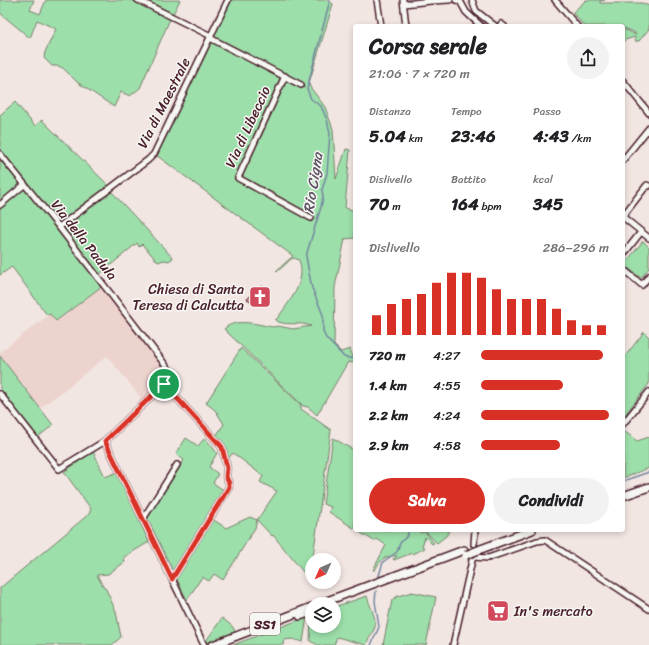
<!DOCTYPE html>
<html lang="it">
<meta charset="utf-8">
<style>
body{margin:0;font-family:Sriracha,sans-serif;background:#f2f2f2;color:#202124;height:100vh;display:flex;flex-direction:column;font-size:15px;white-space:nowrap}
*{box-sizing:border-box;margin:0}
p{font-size:13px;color:#757577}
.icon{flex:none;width:22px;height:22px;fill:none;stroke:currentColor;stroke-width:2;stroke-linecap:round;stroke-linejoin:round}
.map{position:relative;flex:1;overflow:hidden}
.side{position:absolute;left:353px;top:24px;width:272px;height:508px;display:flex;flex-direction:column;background:#fff;border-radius:4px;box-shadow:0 2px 6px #0003}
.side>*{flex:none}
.needle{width:26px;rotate:225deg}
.fabs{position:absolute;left:305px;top:553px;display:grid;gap:8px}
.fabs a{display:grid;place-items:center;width:36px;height:36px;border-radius:50%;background:#fff;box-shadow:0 2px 6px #0003;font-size:20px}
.pin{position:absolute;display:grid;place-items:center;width:34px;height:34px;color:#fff;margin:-17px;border:2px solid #fff;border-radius:50%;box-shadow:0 1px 4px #0007}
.round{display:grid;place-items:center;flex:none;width:42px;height:42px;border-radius:21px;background:#f2f2f2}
.overview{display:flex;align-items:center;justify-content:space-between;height:68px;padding:0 16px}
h1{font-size:22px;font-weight:800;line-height:30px}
.stats{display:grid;grid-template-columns:repeat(3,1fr);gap:6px;height:68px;padding:4px 16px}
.stats div{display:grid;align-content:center}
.stats b{font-size:17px;font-weight:800}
.stats small{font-size:11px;font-weight:400}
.stats p{font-size:11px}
.chart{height:112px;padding:8px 16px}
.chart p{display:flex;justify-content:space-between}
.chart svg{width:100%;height:72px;margin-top:4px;stroke:#d93025;stroke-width:6}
.button{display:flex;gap:8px;margin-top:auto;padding:8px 16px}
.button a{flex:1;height:46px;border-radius:24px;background:#d93025;color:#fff;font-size:16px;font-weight:800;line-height:46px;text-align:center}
.button a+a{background:#f2f2f2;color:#202124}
ul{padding:0 16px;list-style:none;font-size:13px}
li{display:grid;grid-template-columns:64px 48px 1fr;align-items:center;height:30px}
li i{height:10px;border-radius:5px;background:#d93025}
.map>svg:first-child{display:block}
.built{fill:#edd3ce}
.green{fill:#9ddfaa;stroke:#747f6a}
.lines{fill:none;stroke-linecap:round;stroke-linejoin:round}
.stream{stroke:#72869f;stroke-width:1.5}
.building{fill:#e2a8a1;stroke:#4a1f2b}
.minor-casing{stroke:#4a1f2b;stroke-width:8}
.highway-casing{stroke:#4a1f2b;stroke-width:10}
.minor{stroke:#f6f6f2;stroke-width:5}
.highway{stroke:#f6f6f2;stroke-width:7}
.highway-bridge-casing{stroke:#4a1f2b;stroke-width:10;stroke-linecap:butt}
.highway-bridge{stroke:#f6f6f2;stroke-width:7}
.route-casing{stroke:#fff;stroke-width:8}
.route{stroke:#d93025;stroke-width:5}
.labels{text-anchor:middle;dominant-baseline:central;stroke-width:3;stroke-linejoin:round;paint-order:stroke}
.shield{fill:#f6f6f2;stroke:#7e6067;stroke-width:1}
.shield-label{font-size:13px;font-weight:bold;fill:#4a1f2b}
.street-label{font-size:14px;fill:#4a1f2b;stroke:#f6f6f2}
.poi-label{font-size:14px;fill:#4a1f2b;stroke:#f6f6f2;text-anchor:end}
.water-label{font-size:15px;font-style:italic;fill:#5e5265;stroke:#f6f6f2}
</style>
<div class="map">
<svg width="649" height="645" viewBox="0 0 649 645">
<rect width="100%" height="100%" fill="#f2e6e2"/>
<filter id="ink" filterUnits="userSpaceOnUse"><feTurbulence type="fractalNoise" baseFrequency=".025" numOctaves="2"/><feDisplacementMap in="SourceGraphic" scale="8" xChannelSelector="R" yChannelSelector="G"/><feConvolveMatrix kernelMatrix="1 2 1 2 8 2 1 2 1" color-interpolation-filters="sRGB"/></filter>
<g filter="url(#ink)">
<path class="built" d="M102 286 165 369 166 375 163 380 142 399 107 356 41 408 0 356V352L50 314 56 321Z"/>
<g class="green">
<path d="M0 0H34L30 10 40 14 46 0H131L170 19 140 88 130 96 121 92 114 107 77 82 63 68 58 66H52L44 58 45 52 56 29 37 20 30 38 0 13Z"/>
<path d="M146 0H180L173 14Z"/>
<path d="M225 0H327L333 4 309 83 310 87 325 107 333 129 336 179 346 149 350 150 345 208 353 210 355 238 345 239 335 287 334 345 341 352 350 349 353 357 355 356V363L348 362 317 415 308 407 303 406 224 329C236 317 259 325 273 327L278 326 293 329 311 326C300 321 285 327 275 320L277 319C289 301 307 283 299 260L294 258 291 259 277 272 276 271 293 256 156 155 213 34 210 32Z"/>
<path d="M586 0H605L600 1V3H642L649 6V29L639 41H635V37L625 40 623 42 624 29 636 35 634 32 624 28 623 29V26H584L576 16 572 13Z"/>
<path d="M15 102 35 126 42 120 109 186 56 227 102 286 56 321 50 314 47 315 12 267 0 275V115Z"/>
<path d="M111 191 173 258 169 261 164 260 158 262 142 244 139 247 137 243 100 274 64 229V226Z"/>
<path d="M643 241 649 247V268L641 278 624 265Z"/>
<path d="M644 332 649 337V384L623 417V359Z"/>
<path d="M241 348 301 405V409L331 430 310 577 308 578 273 535 272 536 257 520 255 528 223 580 214 574 209 581 202 577 187 600 147 518 184 460 176 454 186 438 198 446 204 439H206L217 453 209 467 218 474 213 483 228 493 212 519 226 528 250 517 257 520 277 491 260 482 263 476 233 453 225 462 220 447 214 439 224 424 215 410 206 403Z"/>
<path d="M0 356 53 425 38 437 0 389Z"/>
<path d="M624 431 637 441 649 437V468L623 478Z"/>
<path d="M333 438 355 451V529L329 512 331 507 323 504Z"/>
<path d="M93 451 105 477 118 472 149 542 124 557 125 562 108 574 97 575 104 588 106 589 116 612 121 637 112 645H0V588L89 514 91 509 89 506 64 472Z"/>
<path d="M356 530H450L446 536 437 543 425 531 421 530 420 533 425 532 434 543 432 544 425 537 422 546 425 548 412 554V553L394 560 393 559 397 556C385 555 380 560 375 570H373L386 545 377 539 374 541Z"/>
<path d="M412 592 436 597 426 645H383L392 600 398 596Z"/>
<path d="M367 596C369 605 377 618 375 627 373 633 368 639 366 645L337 637 334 645H318L310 641 311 616 312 615V626H334V607Z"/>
<path d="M307 617 303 642 292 639 284 640 283 645H233Z"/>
<path d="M222 618 232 626 236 633 207 643 206 641Z"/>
</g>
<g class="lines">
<g class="stream">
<path d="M330 0 307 89 311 99 321 106 327 120 330 133 327 173 322 190 323 197 321 207 306 256 309 273 312 288 323 315V332L326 338 344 357 355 359"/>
<path d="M623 481 649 472"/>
<path d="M378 579 383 562 397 552 400 543 408 535V530"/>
<path d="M371 645 379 627 375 601 376 591"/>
</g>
</g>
<path class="building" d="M262 286 266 288 269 296V298L260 306 247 299Z"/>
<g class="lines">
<g class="minor-casing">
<g id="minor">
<path d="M138 0 211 36"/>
<path d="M377 0 381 26"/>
<path d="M403 0 406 26"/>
<path d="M456 0 460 1 466 12 481 26"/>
<path d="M472 0 476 11 495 26"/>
<path d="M555 0 577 26"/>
<path d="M404 4 431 1 450 0"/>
<path d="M501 24 504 26"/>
<path d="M210 38 301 85"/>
<path d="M285 76 238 178 311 218"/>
<path d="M623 81 649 113"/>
<path d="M0 154 59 227 170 371 169 377 164 384 105 441 204 645"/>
<path d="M623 160 649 128"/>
<path d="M0 205 24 185"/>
<path d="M623 216 647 185 649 186"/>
<path d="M623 217 649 238"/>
<path d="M59 227 148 160 154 154 228 0"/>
<path d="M623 255 641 232"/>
<path d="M623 269 642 285 649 276"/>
<path d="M164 384 222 447 227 468 226 477 229 483V487L218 505 172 579"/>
<path d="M0 394 59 469 105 441"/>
<path d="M623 424 649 392"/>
<path d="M143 519 177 465"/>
<path d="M474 544 475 530"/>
<path d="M473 557 488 558 537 541 545 540 649 609"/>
<path d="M453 645 473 556"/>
</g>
</g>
<g class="highway-casing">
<g id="highway">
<path d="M623 496 649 487"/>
<path d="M481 549 532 530"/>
<path d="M319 604 464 550"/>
<path d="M300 616 312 612"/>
<path d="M213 645 312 607"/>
</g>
</g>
<use href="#minor" class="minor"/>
<use href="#highway" class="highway"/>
<g class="highway-bridge-casing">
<path id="highway-bridge" d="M466 555 481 549"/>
</g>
<use href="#highway-bridge" class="highway-bridge"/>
</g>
</g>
<g class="lines" filter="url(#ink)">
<g class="route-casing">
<path id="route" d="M164 384 222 447 227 468 226 477 229 483V487L218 505 172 579 105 441Z"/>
</g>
<use href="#route" class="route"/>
</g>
<defs>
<g id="church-square" transform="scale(1.15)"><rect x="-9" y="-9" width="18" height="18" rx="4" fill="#d1495b" stroke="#f6f6f2"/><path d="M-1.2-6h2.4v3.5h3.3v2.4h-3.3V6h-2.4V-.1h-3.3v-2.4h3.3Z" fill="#fff"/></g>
<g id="supermarket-square" transform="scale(1.15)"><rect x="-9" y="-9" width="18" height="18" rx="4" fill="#d1495b" stroke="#f6f6f2"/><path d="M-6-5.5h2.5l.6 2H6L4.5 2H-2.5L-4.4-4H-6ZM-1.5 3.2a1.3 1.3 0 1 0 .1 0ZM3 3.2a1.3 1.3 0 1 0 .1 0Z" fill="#fff"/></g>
</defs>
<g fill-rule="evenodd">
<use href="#church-square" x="260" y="297"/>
<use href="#supermarket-square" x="498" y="611"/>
</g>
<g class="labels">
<rect class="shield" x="250" y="613" width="30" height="22" rx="3"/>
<g class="shield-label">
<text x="265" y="624">SS1</text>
</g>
<g class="street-label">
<text transform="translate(164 103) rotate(-63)">Via di Maestrale</text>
<text transform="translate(248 127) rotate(-65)">Via di Libeccio</text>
<text transform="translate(84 240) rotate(52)">Via della Padula</text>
</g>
<g class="poi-label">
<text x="244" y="289">Chiesa di Santa<tspan x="244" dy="16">Teresa di Calcutta</tspan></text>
<text x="514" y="611" text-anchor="start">In's mercato</text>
</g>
<g class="water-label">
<text transform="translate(313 183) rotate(-81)">Rio Cigna</text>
</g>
</g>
</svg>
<div class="fabs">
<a><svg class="needle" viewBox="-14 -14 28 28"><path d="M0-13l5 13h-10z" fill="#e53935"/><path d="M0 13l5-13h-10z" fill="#757577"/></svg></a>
<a><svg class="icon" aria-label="layers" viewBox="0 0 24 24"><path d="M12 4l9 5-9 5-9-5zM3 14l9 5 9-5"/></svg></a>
</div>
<div class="pin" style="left:164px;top:384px;background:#1e9e55"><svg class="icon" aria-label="arrive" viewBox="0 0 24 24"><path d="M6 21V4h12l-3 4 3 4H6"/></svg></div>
<section class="side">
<div class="overview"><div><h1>Corsa serale</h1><p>21:06 · 7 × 720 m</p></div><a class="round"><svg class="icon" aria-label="share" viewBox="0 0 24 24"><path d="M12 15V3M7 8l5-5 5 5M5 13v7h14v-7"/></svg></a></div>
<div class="stats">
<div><p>Distanza</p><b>5.04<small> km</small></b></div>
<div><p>Tempo</p><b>23:46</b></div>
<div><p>Passo</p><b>4:43<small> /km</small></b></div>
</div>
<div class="stats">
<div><p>Dislivello</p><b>70<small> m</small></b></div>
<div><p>Battito</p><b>164<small> bpm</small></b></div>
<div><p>kcal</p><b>345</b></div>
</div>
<div class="chart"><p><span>Dislivello</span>286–296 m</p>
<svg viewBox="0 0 160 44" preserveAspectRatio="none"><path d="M5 44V32M15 44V25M25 44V22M35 44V19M45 44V12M55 44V6M65 44V6M75 44V9M85 44V16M95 44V22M105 44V22M115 44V22M125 44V28M135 44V35M145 44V38M155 44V38"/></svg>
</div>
<ul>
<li><b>720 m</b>4:27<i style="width:95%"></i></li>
<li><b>1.4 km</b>4:55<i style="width:64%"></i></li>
<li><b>2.2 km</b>4:24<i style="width:100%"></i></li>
<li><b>2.9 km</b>4:58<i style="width:62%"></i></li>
</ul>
<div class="button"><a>Salva</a><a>Condividi</a></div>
</section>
</div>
